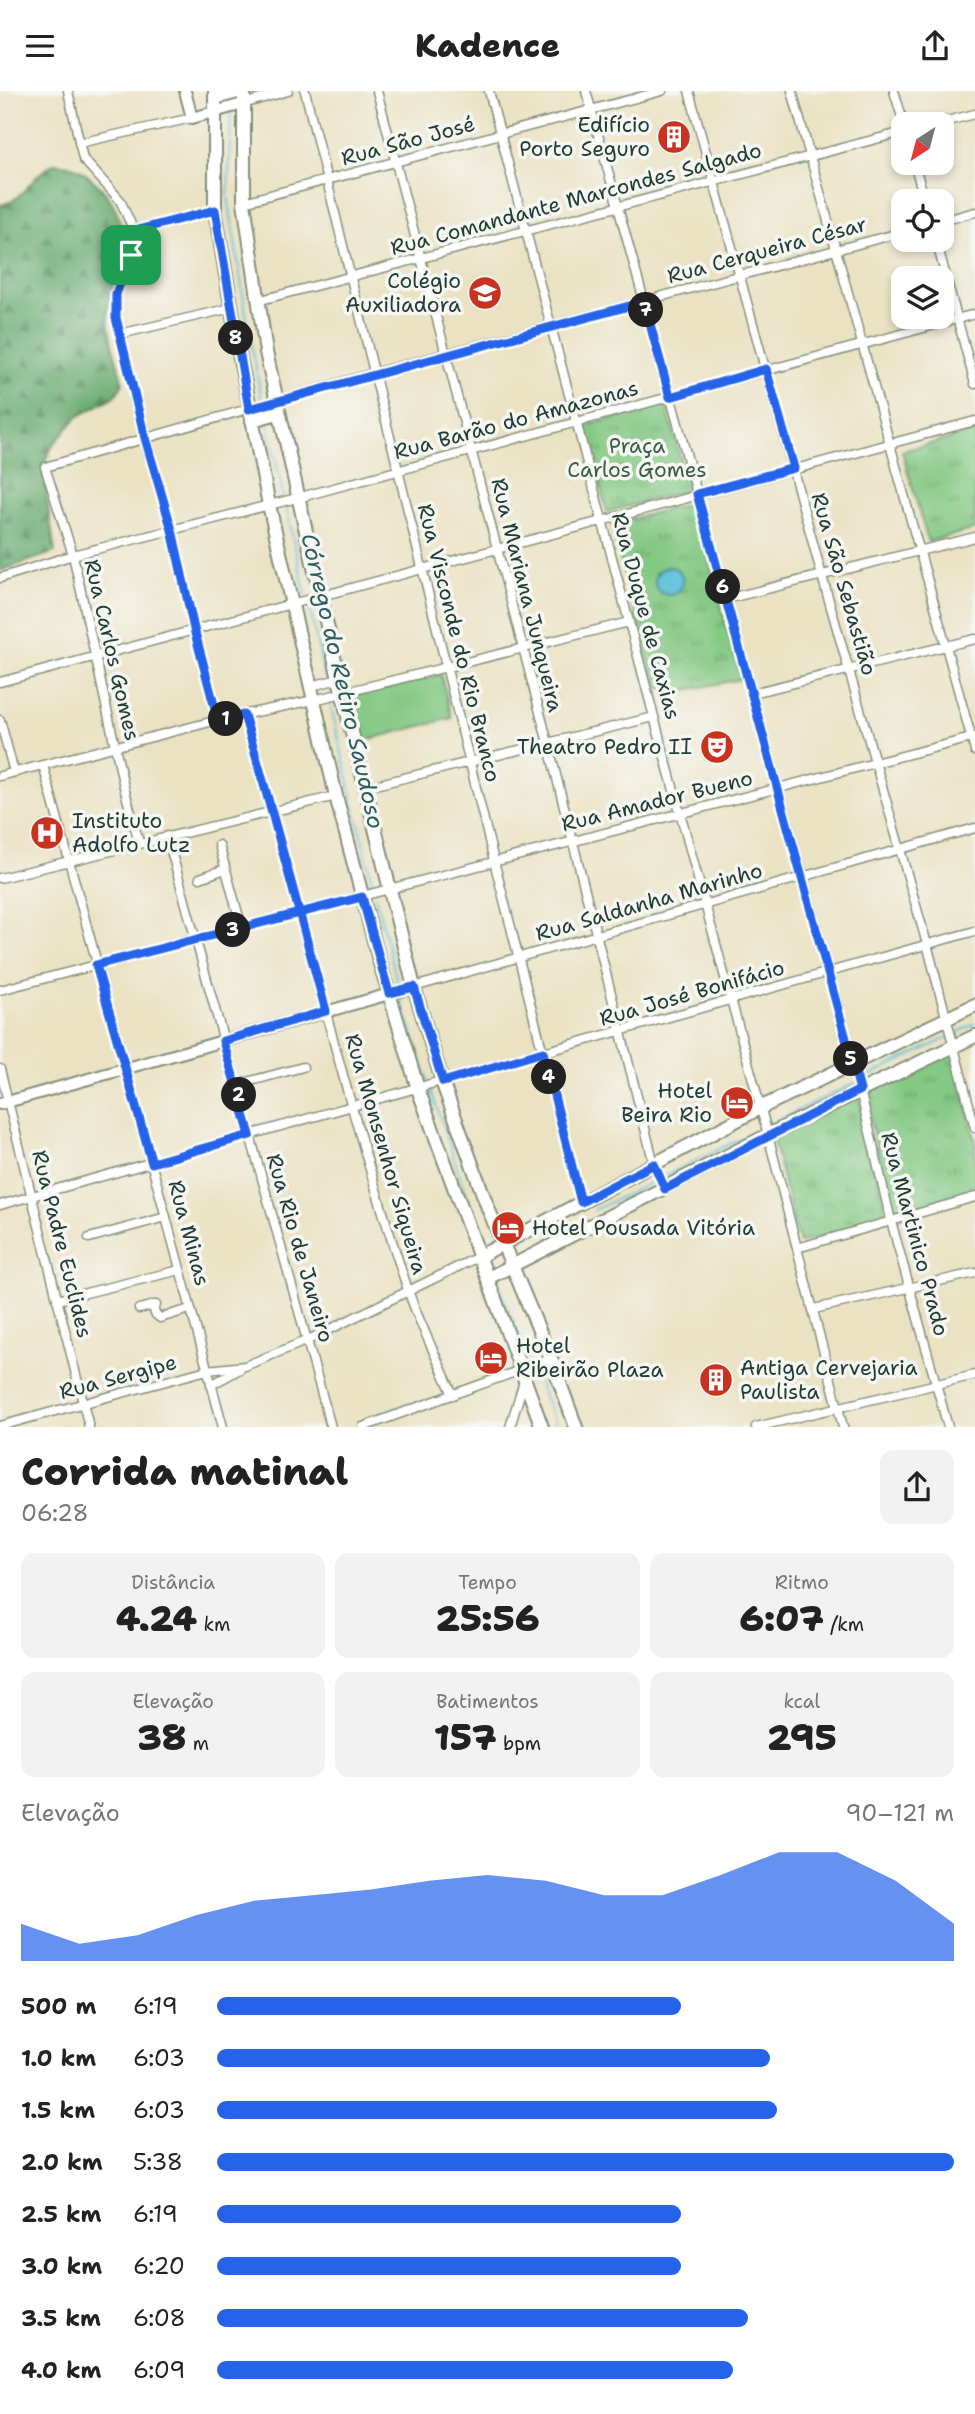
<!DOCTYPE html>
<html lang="pt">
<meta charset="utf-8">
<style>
body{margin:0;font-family:"Shantell Sans",sans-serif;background:#f2f2f2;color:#222;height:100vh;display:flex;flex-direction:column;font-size:26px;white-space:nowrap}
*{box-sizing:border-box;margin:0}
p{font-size:23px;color:#767676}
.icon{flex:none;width:38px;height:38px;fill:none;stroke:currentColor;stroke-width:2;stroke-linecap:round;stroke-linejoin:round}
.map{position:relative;height:1336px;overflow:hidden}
.sheet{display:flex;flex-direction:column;background:#fff;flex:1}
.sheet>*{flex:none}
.needle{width:46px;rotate:216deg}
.controls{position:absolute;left:891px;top:21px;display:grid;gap:14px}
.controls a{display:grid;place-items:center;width:63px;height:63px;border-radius:14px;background:#fff;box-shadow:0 4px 10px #0003;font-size:35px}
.pin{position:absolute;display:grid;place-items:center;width:60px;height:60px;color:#fff;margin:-30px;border-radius:14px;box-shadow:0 4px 10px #0006}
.km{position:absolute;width:35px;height:35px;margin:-18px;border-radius:50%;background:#222;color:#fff;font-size:19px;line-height:35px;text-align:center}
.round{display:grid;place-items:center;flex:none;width:74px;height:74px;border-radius:14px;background:#f2f2f2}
.overview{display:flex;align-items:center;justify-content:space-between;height:119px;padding:0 21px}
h1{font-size:38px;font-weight:800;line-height:52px}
.figures{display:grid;grid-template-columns:repeat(3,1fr);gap:10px;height:119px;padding:7px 21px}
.figures div{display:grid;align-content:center;border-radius:14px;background:#f2f2f2;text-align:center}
.figures b{font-size:35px;font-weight:800}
.figures small{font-size:19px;font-weight:400}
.figures p{font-size:19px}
.chart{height:196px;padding:14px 21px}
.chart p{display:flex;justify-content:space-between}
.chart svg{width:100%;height:126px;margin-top:7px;fill:#2563eb;opacity:.7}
ul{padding:0 21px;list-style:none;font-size:23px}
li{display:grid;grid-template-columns:112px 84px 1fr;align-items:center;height:52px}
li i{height:18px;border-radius:9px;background:#2563eb}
header{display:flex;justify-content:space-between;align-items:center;height:91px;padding:0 21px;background:#fff;font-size:32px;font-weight:800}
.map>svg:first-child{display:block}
.forest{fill:url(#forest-firs);stroke:#447452;stroke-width:2}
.park{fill:url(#park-tufts);stroke:#51825c;stroke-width:2}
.garden{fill:#83c883;stroke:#51825c;stroke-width:2}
.water{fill:#5bc0d9;stroke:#3d7e86;stroke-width:2}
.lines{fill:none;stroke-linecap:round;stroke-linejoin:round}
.stream{stroke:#5bc0d9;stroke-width:2}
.street-casing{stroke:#85907c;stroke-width:11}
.secondary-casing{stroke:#85907c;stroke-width:14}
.primary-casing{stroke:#85907c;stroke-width:16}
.street{stroke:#fff;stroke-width:8}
.secondary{stroke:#fff;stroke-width:10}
.primary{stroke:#fff;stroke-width:12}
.route-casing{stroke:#fff;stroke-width:14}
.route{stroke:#2563eb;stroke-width:9}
.labels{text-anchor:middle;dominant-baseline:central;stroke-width:7;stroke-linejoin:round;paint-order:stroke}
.poi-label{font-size:21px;fill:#1f3d34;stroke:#f6f6f2;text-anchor:end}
.street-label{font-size:21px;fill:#1f3d34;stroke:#f6f6f2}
.park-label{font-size:21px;fill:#386048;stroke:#f6f6f2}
.water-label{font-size:23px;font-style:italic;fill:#2e5e5d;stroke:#f6f6f2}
</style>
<header><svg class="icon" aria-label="menu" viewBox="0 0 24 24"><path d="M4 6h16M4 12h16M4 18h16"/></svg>Kadence<svg class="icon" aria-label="share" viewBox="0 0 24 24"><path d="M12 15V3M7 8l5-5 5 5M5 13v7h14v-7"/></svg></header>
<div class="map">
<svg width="975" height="1336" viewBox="0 0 975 1336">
<defs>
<pattern id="forest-firs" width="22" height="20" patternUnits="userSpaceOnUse" patternTransform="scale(1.75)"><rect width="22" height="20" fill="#6aac71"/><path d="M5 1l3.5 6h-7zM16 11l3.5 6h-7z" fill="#578d5e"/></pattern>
<pattern id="park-tufts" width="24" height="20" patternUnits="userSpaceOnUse" patternTransform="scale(1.75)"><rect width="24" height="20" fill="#83c883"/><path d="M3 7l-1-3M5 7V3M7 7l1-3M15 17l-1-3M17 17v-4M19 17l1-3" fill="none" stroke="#6ba46c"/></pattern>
</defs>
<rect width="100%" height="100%" fill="#f6f6f2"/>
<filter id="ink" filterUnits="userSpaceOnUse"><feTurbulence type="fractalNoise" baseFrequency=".0143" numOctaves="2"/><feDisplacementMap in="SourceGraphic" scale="14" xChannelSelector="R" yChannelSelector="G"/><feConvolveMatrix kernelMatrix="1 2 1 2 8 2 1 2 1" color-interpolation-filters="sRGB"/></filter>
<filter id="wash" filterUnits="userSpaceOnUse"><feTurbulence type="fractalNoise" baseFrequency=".00686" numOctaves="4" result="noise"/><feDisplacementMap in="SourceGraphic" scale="28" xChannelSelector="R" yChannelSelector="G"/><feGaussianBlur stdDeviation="1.57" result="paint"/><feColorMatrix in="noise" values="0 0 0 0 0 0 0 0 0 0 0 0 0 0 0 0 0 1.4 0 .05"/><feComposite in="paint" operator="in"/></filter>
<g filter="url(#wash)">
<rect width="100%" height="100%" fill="#ebe2c3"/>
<path class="forest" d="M55 72C77 74 81 78 97 93 122 116 128 149 117 182 112 197 108 208 108 224 108 246 118 271 123 293L115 305 77 326 53 354 42 376 55 461 0 480V114C24 110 32 83 55 72Z"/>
<g class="park">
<path d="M666 313 689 399 607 421 584 335Z"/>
<path d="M975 341V438L928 451 902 360Z"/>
<path d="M693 412 741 588 672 602 654 594 611 433Z"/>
<path d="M953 960 975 1047V1102L893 1126 863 1000Z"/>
<path d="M858 1003 888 1127 799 1152 772 1046Z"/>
</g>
<path class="garden" d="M441 584 452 627 362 650 352 608 353 605Z"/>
<circle class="water" cx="669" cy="490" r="14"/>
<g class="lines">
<g class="stream">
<path d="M231 22 228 106 247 229 262 311"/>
<path d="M267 330 284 407"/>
<path d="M285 412 306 506"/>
<path d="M308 511 325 588"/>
<path d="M329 607 374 799"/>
<path d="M375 805 398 894"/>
<path d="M400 903 428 991"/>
<path d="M954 943 975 933"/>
<path d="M860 989 949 946"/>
<path d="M430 996 484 1157"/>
<path d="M768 1034 855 992"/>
<path d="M662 1086 763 1037"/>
<path d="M594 1119 657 1089"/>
<path d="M488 1169 492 1180"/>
<path d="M496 1188 530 1270"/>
<path d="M533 1279 557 1336"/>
</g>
</g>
</g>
<g filter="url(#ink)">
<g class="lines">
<g class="street-casing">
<g id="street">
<path d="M68 0 83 68 120 109 134 140 130 164 116 203V227L145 347 172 439 194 538 218 629"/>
<path d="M305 0 494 770 581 1111"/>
<path d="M377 0 548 652 654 1073 665 1098"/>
<path d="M489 0 654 626 768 1044 843 1336"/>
<path d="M586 0 803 786 860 999 891 1130 948 1336"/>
<path d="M689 0 822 485 927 853 975 1037"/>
<path d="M792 0 975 660"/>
<path d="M894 0 904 33"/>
<path d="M243 13 288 0"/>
<path d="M935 33 975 23"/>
<path d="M79 52 192 27"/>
<path d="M914 72 925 110"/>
<path d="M244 111 662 0"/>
<path d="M942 130 975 121"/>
<path d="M134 140 215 119"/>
<path d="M936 149 975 293"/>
<path d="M257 210 903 41"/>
<path d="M120 243 231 217"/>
<path d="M0 487 73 464 297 407 975 223"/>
<path d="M726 508 975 446"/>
<path d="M0 591 975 330"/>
<path d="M311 595 339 588"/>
<path d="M752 602 975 548"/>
<path d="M244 624C300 814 344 1008 407 1196 419 1233 438 1268 453 1304"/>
<path d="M0 629 14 681"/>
<path d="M43 674 223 1336"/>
<path d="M0 685 218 629 314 609 629 531"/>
<path d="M367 696 654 626"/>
<path d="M167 745 331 1336"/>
<path d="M139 752 124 696 73 464 45 376 374 282 903 141"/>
<path d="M219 754 242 837"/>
<path d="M0 787 336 705"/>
<path d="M200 787 225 778"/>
<path d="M414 896 975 737"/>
<path d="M0 899 975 646"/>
<path d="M0 978 89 1336"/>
<path d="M236 994 303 976"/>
<path d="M0 1114 975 840"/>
<path d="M89 1147 166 1126"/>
<path d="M797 1157 975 1106"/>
<path d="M57 1209 180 1179"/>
<path d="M153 1214 155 1223 160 1227 190 1218"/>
<path d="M139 1218 156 1214"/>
<path d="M814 1218 975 1182"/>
<path d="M211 1294 240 1278"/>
<path d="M0 1335 207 1279 245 1275 308 1249 480 1165"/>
<path d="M363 1336 551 1268"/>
<path d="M510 1336 524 1290"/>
<path d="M756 1336 975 1284"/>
</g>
</g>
<g class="secondary-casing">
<g id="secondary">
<path d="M185 0 192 27 243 13"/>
<path d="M0 1013 414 896"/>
</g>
</g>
<g class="primary-casing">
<g id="primary">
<path d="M215 0V119L240 267 269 414 336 705 379 869 418 998 542 1336"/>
<path d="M244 0V111L266 261 339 588 390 799 414 896 444 996 488 1117 551 1268 576 1336"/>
<path d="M215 7 242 0"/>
<path d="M252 329 278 322"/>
<path d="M480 1165 760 1017 975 914"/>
<path d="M488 1187 768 1044 975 945"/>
</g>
</g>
<use href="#street" class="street"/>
<use href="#secondary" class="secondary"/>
<use href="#primary" class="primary"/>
</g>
</g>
<g class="lines" filter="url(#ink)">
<g class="route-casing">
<path id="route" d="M131 164 116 203V227L145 347 172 439 194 538 218 629 244 624C273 722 299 821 326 920L223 950 250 1044 152 1072 96 874C185 851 273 829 362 806L389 902 414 896 443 991 543 961 581 1111 654 1073 665 1098 860 999 697 403 794 377 766 278 670 306 644 211 249 318 215 119 134 140 131 164"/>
</g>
<use href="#route" class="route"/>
</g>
<defs>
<g id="building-disc" transform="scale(1.75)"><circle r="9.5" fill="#c8321e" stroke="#f6f6f2"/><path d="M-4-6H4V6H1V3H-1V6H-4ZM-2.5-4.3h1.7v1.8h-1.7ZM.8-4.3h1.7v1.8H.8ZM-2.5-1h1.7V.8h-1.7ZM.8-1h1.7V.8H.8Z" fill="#fff"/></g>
<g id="school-disc" transform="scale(1.75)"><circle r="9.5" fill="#c8321e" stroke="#f6f6f2"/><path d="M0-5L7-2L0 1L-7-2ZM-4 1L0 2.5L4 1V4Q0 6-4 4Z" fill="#fff"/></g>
<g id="theatre-disc" transform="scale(1.75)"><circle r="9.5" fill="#c8321e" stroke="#f6f6f2"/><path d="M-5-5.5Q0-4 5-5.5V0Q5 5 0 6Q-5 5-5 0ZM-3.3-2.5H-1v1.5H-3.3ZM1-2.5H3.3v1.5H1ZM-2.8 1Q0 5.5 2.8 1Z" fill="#fff"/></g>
<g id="hospital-disc" transform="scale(1.75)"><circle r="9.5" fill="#c8321e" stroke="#f6f6f2"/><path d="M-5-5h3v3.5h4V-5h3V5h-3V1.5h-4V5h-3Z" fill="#fff"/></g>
<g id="hotel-disc" transform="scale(1.75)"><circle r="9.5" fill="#c8321e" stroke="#f6f6f2"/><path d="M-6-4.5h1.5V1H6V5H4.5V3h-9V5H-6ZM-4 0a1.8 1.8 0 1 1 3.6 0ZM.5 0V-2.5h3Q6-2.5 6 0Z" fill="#fff"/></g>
</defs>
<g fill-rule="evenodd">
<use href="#building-disc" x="674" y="46"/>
<use href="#school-disc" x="485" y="202"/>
<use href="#theatre-disc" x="717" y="656"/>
<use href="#hospital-disc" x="47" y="742"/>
<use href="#hotel-disc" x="737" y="1012"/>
<use href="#hotel-disc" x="508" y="1137"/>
<use href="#hotel-disc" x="491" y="1267"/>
<use href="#building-disc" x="716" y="1289"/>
</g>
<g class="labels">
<g class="poi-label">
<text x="650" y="34">Edifício<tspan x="650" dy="24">Porto Seguro</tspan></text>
<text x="461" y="190">Colégio<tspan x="461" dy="24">Auxiliadora</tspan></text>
<text x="692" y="656">Theatro Pedro II</text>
<text x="72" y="730" text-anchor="start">Instituto<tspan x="72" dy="24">Adolfo Lutz</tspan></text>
<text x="712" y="1000">Hotel<tspan x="712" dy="24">Beira Rio</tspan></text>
<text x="532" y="1137" text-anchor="start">Hotel Pousada Vitória</text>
<text x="516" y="1255" text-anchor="start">Hotel<tspan x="516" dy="24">Ribeirão Plaza</tspan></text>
<text x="740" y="1277" text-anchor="start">Antiga Cervejaria<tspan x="740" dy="24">Paulista</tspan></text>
</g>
<g class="street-label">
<text transform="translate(408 50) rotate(-15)">Rua São José</text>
<text transform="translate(576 108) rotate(-15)">Rua Comandante Marcondes Salgado</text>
<text transform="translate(767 159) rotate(-15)">Rua Cerqueira César</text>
<text transform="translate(516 329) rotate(-15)">Rua Barão do Amazonas</text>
<text transform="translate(844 493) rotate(74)">Rua São Sebastião</text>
<text transform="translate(527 504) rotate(76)">Rua Mariana Junqueira</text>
<text transform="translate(646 525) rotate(75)">Rua Duque de Caxias</text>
<text transform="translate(459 552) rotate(76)">Rua Visconde do Rio Branco</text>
<text transform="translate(112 559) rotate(77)">Rua Carlos Gomes</text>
<text transform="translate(657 710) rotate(-14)">Rua Amador Bueno</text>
<text transform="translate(649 811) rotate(-16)">Rua Saldanha Marinho</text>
<text transform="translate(692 902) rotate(-16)">Rua José Bonifácio</text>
<text transform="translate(386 1063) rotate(74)">Rua Monsenhor Siqueira</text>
<text transform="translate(189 1142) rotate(75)">Rua Minas</text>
<text transform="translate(915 1143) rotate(75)">Rua Martinico Prado</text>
<text transform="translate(62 1153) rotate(76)">Rua Padre Euclides</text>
<text transform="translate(300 1157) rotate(74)">Rua Rio de Janeiro</text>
<text transform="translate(118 1286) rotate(-15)">Rua Sergipe</text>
</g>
<g class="park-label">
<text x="637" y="355">Praça<tspan x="637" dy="24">Carlos Gomes</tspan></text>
</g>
<g class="water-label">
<text transform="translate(343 590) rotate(77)">Córrego do Retiro Saudoso</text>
</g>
</g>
</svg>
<div class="controls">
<a><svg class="needle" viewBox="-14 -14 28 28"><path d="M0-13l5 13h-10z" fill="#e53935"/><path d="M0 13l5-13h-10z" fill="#767676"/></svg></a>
<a><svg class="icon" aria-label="locate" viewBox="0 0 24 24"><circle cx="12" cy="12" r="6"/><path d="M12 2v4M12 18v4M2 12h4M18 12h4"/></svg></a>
<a><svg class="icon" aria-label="layers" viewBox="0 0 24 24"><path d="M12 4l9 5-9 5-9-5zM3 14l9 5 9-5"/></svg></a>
</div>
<div class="pin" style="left:131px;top:164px;background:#1e9e55"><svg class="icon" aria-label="arrive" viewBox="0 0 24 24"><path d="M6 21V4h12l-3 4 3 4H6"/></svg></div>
<b class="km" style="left:226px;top:628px">1</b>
<b class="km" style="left:239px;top:1004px">2</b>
<b class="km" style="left:233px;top:839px">3</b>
<b class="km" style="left:549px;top:986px">4</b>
<b class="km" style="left:851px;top:968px">5</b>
<b class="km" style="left:723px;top:496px">6</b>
<b class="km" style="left:646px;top:219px">7</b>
<b class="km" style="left:236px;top:247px">8</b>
</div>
<section class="sheet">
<div class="overview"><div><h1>Corrida matinal</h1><p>06:28</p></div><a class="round"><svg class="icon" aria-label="share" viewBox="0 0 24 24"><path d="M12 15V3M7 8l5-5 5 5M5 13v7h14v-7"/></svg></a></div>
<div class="figures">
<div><p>Distância</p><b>4.24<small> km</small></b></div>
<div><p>Tempo</p><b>25:56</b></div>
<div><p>Ritmo</p><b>6:07<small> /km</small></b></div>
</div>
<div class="figures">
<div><p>Elevação</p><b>38<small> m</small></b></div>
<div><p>Batimentos</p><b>157<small> bpm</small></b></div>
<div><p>kcal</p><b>295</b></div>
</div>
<div class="chart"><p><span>Elevação</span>90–121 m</p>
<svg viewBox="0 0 160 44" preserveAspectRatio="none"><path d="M0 44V31L10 38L20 35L30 28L40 23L50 21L60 19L70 16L80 14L90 16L100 21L110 21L120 14L130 6L140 6L150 16L160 31V44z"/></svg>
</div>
<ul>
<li><b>500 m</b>6:19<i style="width:63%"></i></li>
<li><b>1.0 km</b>6:03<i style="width:75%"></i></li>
<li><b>1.5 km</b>6:03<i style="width:76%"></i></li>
<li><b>2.0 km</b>5:38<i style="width:100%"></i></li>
<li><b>2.5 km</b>6:19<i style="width:63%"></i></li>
<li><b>3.0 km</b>6:20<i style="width:63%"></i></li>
<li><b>3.5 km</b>6:08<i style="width:72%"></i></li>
<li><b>4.0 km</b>6:09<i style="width:70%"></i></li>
</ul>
</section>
